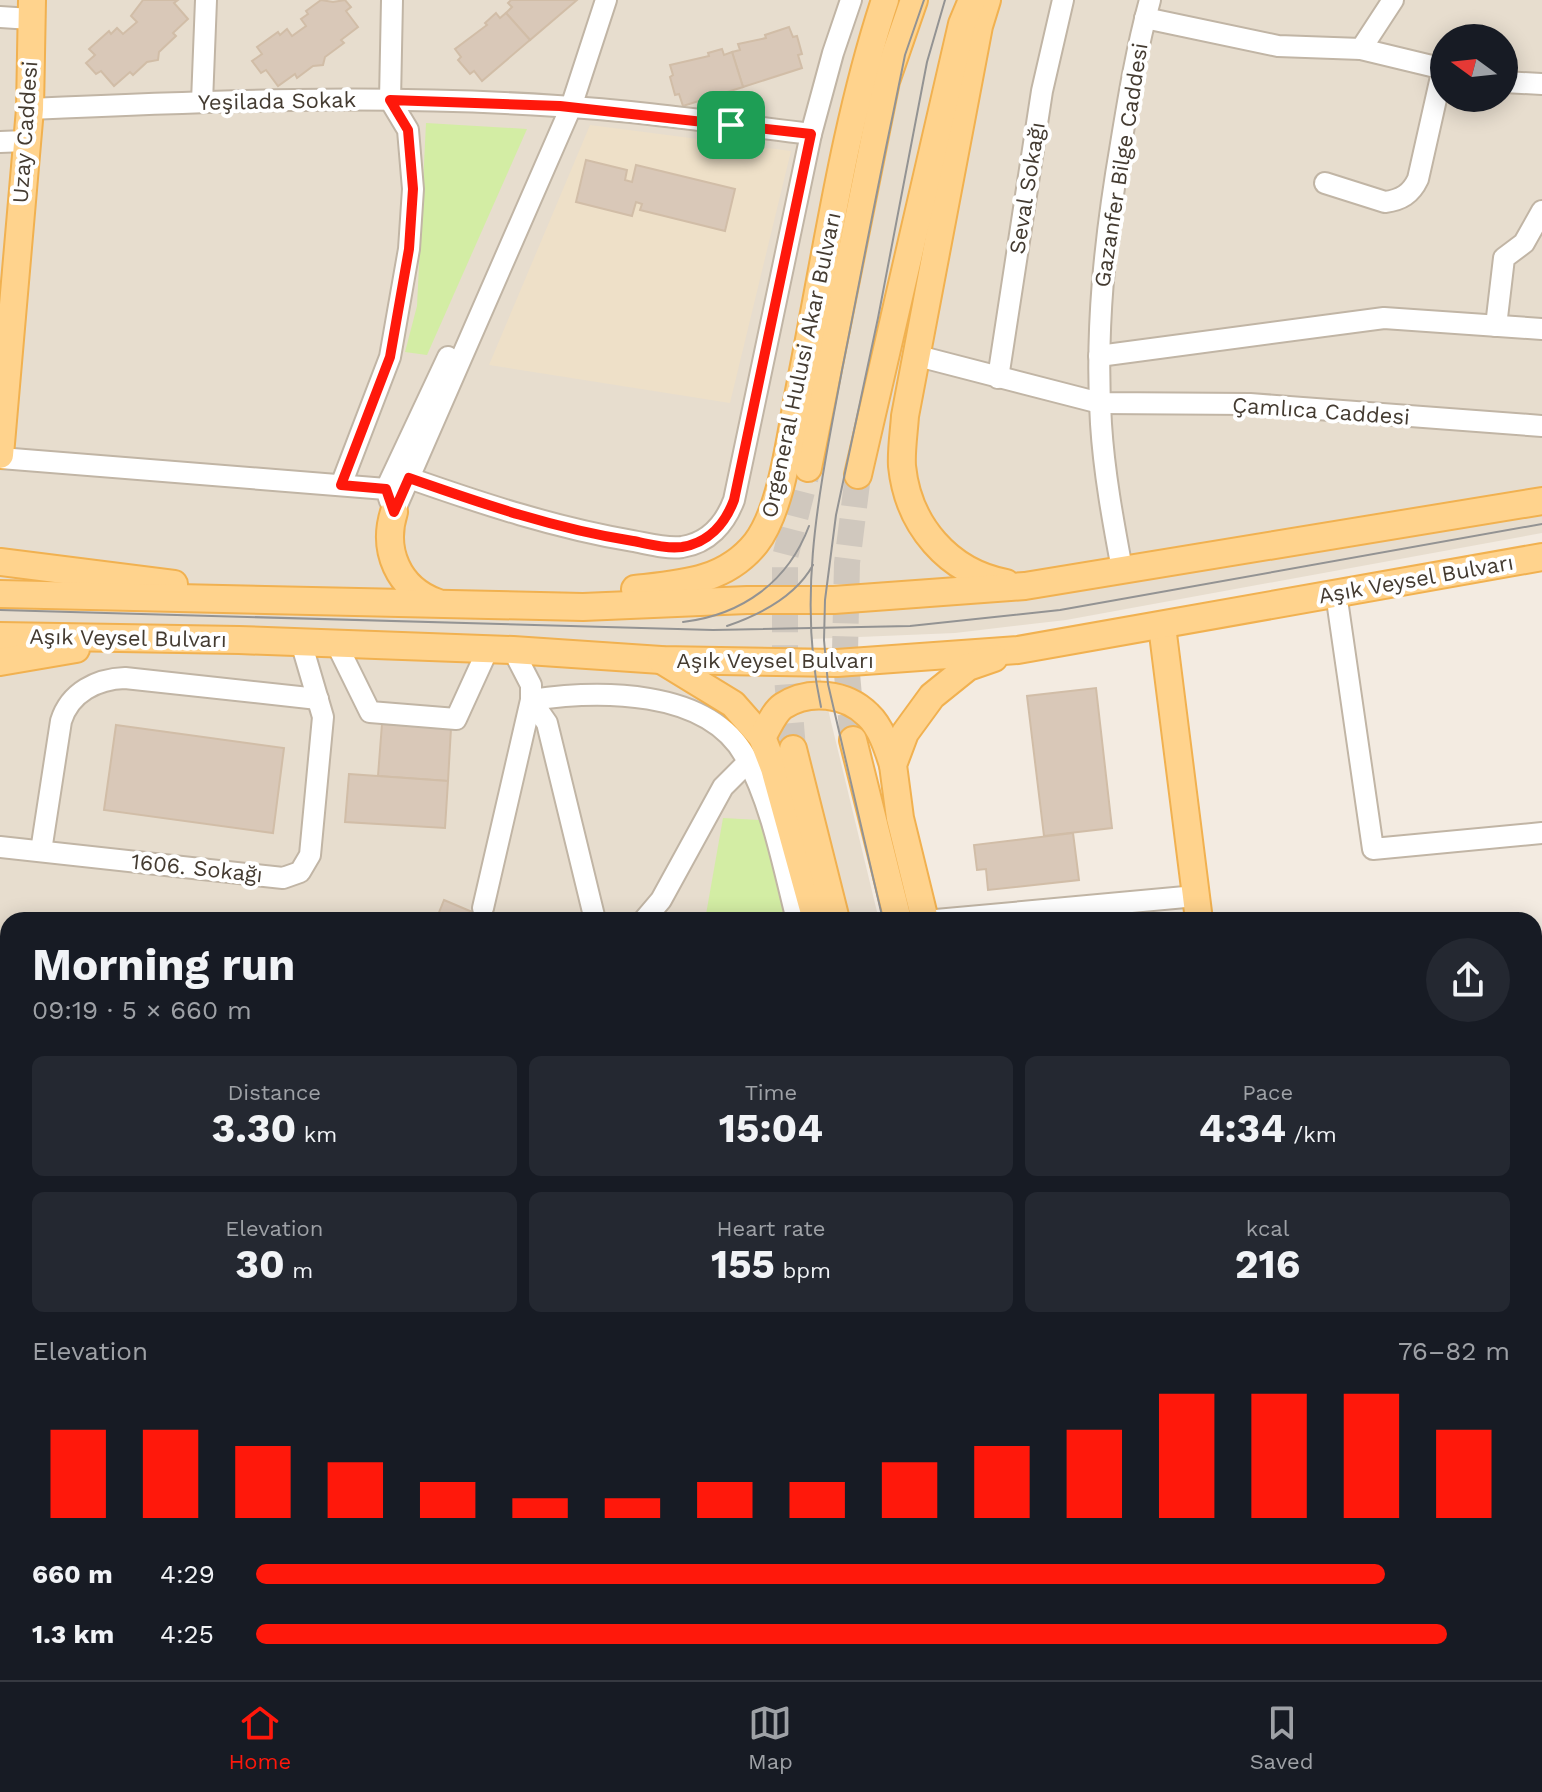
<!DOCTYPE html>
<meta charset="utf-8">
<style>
body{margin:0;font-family:"Work Sans",sans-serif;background:#242831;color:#f1f3f6;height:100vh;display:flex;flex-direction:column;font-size:30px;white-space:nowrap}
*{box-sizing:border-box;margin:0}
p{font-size:26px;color:#9ea1a6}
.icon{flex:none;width:44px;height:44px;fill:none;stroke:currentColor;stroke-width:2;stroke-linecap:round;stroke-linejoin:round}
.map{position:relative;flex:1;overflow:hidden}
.sheet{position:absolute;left:0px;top:912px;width:1542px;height:768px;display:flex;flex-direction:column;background:#171b24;border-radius:24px 24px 0 0;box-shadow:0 4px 20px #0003}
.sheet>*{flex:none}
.needle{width:52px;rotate:285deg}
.tools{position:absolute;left:1430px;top:24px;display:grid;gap:16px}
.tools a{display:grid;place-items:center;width:88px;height:88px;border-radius:50%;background:#171b24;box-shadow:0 4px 20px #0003;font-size:40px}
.pin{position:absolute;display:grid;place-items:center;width:68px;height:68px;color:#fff;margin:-34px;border-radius:16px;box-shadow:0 4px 12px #0006}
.round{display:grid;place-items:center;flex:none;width:84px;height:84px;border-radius:42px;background:#242831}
.summary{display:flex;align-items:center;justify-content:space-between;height:136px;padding:0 32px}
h1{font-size:44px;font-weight:700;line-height:60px}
.stats{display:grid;grid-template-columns:repeat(3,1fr);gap:12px;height:136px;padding:8px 32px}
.stats div{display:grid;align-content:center;border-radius:12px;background:#242831;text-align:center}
.stats b{font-size:40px;font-weight:700}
.stats small{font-size:22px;font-weight:400}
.stats p{font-size:22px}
.chart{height:224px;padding:16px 32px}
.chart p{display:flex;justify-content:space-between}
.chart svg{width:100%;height:144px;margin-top:8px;stroke:#ff180b;stroke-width:6}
ul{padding:0 32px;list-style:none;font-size:26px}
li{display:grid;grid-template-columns:128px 96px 1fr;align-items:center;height:60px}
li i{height:20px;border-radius:10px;background:#ff180b}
.tab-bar{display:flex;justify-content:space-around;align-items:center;height:112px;border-top:2px solid #363941;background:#171b24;font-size:22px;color:#9ea1a6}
.tab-bar a{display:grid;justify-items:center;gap:4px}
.tab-bar .active{color:#ff180b}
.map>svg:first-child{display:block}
.residential{fill:#e7ddce;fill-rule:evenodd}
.education{fill:#eee0c8}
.green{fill:#d3eda4}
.building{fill:#d9c8b8;stroke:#d1bda7;stroke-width:2}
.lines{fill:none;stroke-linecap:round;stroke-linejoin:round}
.major-tunnel{stroke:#d0c8be;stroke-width:26;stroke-dasharray:26 13;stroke-linecap:butt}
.minor-casing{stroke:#c1b5a5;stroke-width:24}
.major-casing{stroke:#f1b150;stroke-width:30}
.path{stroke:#c2ac92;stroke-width:3;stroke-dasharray:4 4;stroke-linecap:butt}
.minor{stroke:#fff;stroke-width:20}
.major{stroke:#ffd38d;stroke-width:26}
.tram{stroke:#939393;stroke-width:2}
.route-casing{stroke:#fff;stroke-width:16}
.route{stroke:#ff180b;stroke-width:10}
.labels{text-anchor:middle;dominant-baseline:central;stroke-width:8;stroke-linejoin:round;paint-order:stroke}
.street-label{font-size:22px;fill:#443b31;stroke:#fff}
</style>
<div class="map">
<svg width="1542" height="1680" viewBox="0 0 1542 1680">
<rect width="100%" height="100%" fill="#f3ebe1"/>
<path class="residential" d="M0 0H1542V533L1066 620 955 633 811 639 879 920H8V1672H1118L1123 1680H0ZM1444 38H1504V98H1444Z"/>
<path class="education" d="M590 125 791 151 730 403 489 365Z"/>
<g class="green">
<path d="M426 123 527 129 427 355 405 352 417 306Z"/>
<path d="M723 818 777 821 807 920H705Z"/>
<path d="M1542 1597V1680H1468L1476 1672H1534V1606Z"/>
</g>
<g class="building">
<path d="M143 0H178L174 3 188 19 173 33 176 36 159 52 158 60 147 62 133 75 130 72 114 86 101 71 96 74 86 63 95 55 89 49 109 31 111 34 117 28 123 34 137 22 131 16Z"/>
<path d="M321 0 333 2 345 0 351 7 346 11 358 27 341 40 344 43 325 57 323 65 313 66 297 78 295 74 278 86 266 70 261 73 252 61 262 54 257 47 278 32 280 35 287 29 292 36 306 26 301 19 308 14 306 11Z"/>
<path d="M511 0H577L530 40 506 13 512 7 508 3Z"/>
<path d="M496 13 500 18 506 13 530 40 482 81 474 71 470 74 458 60 461 57 455 49 487 25 485 23Z"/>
<path d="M789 27 793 37 797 36 802 54 798 55 802 68 743 87 732 52 740 50 738 44 766 38 765 35Z"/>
<path d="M722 49 724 55 732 52 743 87 683 106 679 94 675 95 670 77 673 75 670 65 709 56 708 53Z"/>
<path d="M586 160 627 170 625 180 632 182 636 165 735 189 725 231 640 210 642 204 636 202 632 216 576 202Z"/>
<path d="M1096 688 1112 828 1044 836 1027 696Z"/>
<path d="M382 724 451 728 448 781 378 776Z"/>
<path d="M116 725 284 748 273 833 104 810Z"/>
<path d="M349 774 448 781 445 828 345 822Z"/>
<path d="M1073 833 1079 880 988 890 986 869 977 870 974 845Z"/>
<path d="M444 900 491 920H436Z"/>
<path d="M1542 975V1027L1539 1025 1534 1029V984Z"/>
</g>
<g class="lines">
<g class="major-tunnel">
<path d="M853 740 845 652 847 563 858 475"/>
<path d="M793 749 785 653V557L808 468"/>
</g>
<g class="minor-casing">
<g id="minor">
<path d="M0 17 31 19"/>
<path d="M1145 18 1278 46 1361 49 1444 69"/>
<path d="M1361 49 1393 0"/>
<path d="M1504 82 1542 84"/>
<path d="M202 102 206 0"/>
<path d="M30 109C205 101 382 94 557 106 642 111 727 124 811 134"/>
<path d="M0 142 26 141"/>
<path d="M1325 183 1385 202C1401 200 1411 194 1418 179L1443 68"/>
<path d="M1496 326 1504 258 1524 243 1542 211"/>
<path d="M918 356 1100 403 1250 404 1542 426"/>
<path d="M1099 356 1384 318 1542 329"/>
<path d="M998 378 1042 91 1063 0"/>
<path d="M0 458 386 489 390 501"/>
<path d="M409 478C483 504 556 528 633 541 649 544 666 549 682 547 708 543 725 524 734 500L811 134 833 53 851 0"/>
<path d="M341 485 390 357 409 249 413 189 408 130 390 100 392 0"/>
<path d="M386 489 448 357"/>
<path d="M394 512 571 107 606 0"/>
<path d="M1122 569C1113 521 1104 472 1101 424 1095 329 1105 237 1121 144 1129 95 1137 47 1150 0"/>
<path d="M1336 593 1373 849 1542 833"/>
<path d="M336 643 370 712 456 719 488 649"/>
<path d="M513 650 531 685V700L547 723 595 920"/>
<path d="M0 847 283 878 300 872 310 855 323 717 301 642"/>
<path d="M41 851 61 721C70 692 97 679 125 678L318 699"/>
<path d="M483 908 531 700C597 690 707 688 745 756 771 801 784 869 797 920"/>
<path d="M644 920 661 900 723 787 748 762"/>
<path d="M936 920 1196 896"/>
<path d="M1534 1063 1542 1062"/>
<path d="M1534 1335 1542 1287"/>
<path d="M1534 1634 1542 1628"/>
<path d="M1479 1680 1487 1672"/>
</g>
</g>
<g class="major-casing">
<g id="major">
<path d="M987 0 979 26 905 416C904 432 901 450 902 466 908 525 948 572 1006 583"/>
<path d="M0 455 30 109 32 0"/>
<path d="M808 468 886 81 914 0"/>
<path d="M858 475 962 24 972 0"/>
<path d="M394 512C382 550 398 588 436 602"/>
<path d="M0 562 174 584"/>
<path d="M635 589C680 584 725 582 756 543 783 508 791 430 800 386 826 257 844 125 885 0"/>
<path d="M0 594 583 607 747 600H834L1025 586 1542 501"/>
<path d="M1162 626 1199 920"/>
<path d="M0 636 239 640 513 650 661 660 837 663 1018 650 1542 557"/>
<path d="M661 660 733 704 762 737 774 768 816 920"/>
<path d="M0 662 76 649"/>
<path d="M762 737C768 728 774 712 783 706 809 689 846 693 868 715 881 727 888 749 893 765"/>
<path d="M853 740 898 920"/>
<path d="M793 749 836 920"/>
<path d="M925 920 900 818 893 765 905 733 932 696 968 667 994 658"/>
<path d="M1534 1408 1542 1415"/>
<path d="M1534 1559 1542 1547"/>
<path d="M1092 1672 1097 1680"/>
<path d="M1132 1672 1137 1680"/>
<path d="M1173 1672 1174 1680"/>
<path d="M774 1680 788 1672"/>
<path d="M860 1680 879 1672"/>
<path d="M1022 1680 1028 1672"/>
<path d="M1436 1680 1444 1672"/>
</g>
</g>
<path class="path" d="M278 1672 280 1680"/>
<use href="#minor" class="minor"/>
<use href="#major" class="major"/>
<g class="tram">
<path d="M0 610 713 630 910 626 1060 610 1542 524"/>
<path d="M683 622C742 615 788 582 809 526"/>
<path d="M727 626C759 615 796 596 813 565"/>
<path d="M821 707C796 592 821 484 842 370 859 285 875 199 893 114L905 55 924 0"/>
<path d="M883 920 828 684 824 640 825 600 836 515 878 318 927 62 945 0"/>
</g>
</g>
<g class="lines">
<g class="route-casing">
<path id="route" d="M390 100 560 106 811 134 734 500C725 524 708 543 682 547 666 549 649 544 633 541 556 529 483 504 409 478L394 512 386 489 341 485 390 357 409 249 413 189 408 130Z"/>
</g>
<use href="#route" class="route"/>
</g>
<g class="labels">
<g class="street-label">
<text transform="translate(277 101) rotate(-1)">Yeşilada Sokak</text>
<text transform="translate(25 132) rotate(-86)">Uzay Caddesi</text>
<text transform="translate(1121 165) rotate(-81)">Gazanfer Bilge Caddesi</text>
<text transform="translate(1027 188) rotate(-81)">Seval Sokağı</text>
<text transform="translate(801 365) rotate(-78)">Orgeneral Hulusi Akar Bulvarı</text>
<text transform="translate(1321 411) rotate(4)">Çamlıca Caddesi</text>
<text transform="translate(1416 579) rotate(-10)">Aşık Veysel Bulvarı</text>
<text transform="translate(128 638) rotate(1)">Aşık Veysel Bulvarı</text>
<text x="775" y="660">Aşık Veysel Bulvarı</text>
<text transform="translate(197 868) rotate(6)">1606. Sokağı</text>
</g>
</g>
</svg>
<div class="tools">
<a><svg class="needle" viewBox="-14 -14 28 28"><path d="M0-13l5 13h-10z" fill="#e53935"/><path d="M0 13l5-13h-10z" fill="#9ea1a6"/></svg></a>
</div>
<div class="pin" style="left:731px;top:125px;background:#1e9e55"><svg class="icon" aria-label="arrive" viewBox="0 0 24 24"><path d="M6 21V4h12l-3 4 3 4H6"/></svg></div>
<section class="sheet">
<div class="summary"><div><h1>Morning run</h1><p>09:19 · 5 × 660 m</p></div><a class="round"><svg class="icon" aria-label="share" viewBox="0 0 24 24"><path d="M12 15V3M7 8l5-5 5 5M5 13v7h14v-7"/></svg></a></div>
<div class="stats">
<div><p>Distance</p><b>3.30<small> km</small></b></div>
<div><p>Time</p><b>15:04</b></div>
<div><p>Pace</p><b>4:34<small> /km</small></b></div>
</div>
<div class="stats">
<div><p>Elevation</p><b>30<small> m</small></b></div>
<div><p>Heart rate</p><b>155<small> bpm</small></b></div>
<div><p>kcal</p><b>216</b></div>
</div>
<div class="chart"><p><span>Elevation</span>76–82 m</p>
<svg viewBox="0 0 160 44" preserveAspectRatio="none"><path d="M5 44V17M15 44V17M25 44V22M35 44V27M45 44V33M55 44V38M65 44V38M75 44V33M85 44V33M95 44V27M105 44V22M115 44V17M125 44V6M135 44V6M145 44V6M155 44V17"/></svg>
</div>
<ul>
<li><b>660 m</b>4:29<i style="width:90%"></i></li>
<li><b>1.3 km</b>4:25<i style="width:95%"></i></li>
</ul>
</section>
</div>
<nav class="tab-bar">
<a class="active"><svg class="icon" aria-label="home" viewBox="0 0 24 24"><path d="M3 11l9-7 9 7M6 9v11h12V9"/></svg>Home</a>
<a><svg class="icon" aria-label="map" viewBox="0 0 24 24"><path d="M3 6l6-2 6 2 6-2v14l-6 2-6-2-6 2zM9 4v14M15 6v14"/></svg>Map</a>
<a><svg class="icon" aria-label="saved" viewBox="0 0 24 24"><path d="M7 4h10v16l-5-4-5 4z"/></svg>Saved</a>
</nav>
